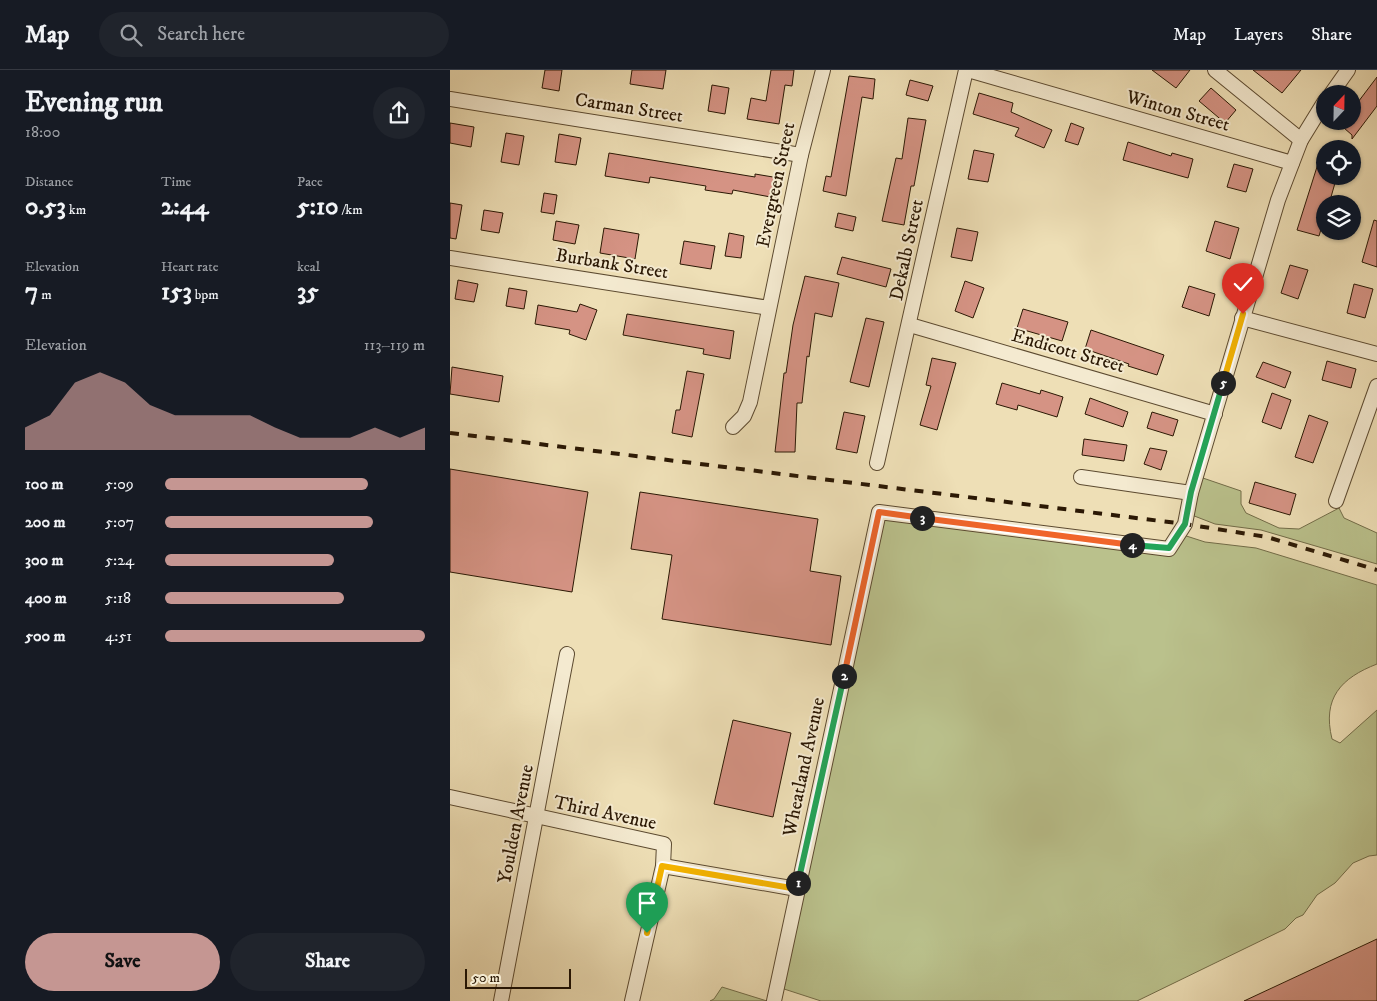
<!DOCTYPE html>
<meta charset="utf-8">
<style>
body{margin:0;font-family:"IM FELL DW Pica",serif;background:#20242c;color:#f1f3f6;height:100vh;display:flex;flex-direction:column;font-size:19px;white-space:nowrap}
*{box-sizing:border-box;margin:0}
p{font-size:16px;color:#9ea1a6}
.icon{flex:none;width:28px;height:28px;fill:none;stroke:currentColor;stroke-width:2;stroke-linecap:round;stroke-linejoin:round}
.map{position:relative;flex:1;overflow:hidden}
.sheet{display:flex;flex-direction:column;background:#171b24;width:450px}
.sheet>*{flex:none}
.needle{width:32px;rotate:22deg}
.buttons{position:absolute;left:866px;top:15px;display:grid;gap:10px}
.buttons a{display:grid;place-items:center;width:45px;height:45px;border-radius:50%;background:#171b24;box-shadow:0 1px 4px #0004;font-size:25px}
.scale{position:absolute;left:15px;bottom:12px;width:106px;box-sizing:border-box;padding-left:5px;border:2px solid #2b1804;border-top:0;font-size:14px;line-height:18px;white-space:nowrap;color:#2b1804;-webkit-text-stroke:4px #f4ead0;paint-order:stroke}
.pin{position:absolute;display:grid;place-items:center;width:42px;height:42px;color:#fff;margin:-51px -21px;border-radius:50% 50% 50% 0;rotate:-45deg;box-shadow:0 0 5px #0007}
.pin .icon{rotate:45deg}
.km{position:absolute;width:25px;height:25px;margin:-12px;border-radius:50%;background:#222;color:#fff;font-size:14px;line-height:25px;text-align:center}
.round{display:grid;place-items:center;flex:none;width:52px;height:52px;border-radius:26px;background:#20242c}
.headline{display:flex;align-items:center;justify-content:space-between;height:85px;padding:0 25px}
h1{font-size:28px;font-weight:800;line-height:38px}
.stats{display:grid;grid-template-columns:repeat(3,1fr);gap:8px;height:85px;padding:5px 25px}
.stats div{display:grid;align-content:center}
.stats b{font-size:25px;font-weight:800}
.stats small{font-size:14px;font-weight:400}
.stats p{font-size:14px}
.chart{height:140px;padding:10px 25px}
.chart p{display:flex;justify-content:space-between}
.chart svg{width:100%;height:90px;margin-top:5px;fill:#c59692;opacity:.7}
.button{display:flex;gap:10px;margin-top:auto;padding:10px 25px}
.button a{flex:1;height:58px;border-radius:30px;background:#c59692;color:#111;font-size:20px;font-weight:800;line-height:58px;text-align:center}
.button a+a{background:#20242c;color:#f1f3f6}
ul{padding:0 25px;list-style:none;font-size:16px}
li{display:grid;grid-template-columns:80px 60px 1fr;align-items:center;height:38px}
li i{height:12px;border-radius:6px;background:#c59692}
header{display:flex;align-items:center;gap:30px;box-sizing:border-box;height:70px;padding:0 25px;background:#171b24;border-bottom:1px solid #363941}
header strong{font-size:24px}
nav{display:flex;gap:28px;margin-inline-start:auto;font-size:18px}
.search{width:350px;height:45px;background:#20242c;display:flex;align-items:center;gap:12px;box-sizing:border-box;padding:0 18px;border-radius:28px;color:#9ea1a6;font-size:19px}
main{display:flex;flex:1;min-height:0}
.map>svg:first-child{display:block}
.green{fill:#bac18c;stroke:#726c48}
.building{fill:#d59384;stroke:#2b1804}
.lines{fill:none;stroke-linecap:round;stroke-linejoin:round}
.street-casing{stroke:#5c4a30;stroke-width:16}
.street{stroke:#f4ead0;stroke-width:14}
.rail{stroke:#2b1804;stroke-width:4;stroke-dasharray:9 9;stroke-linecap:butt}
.split-1-casing{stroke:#fff;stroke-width:10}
.split-2-casing{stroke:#fff;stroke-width:10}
.split-3-casing{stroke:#fff;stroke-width:10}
.split-4-casing{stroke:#fff;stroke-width:10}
.split-5-casing{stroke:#fff;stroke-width:10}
.split-6-casing{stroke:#fff;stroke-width:10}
.split-1{stroke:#f5b400;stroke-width:6}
.split-2{stroke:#22a559;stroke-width:6}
.split-3{stroke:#f0652b;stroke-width:6}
.split-4{stroke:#f0652b;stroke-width:6}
.split-5{stroke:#22a559;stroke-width:6}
.split-6{stroke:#f5b400;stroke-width:6}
.labels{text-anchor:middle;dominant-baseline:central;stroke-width:4;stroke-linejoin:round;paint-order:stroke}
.street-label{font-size:19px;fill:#2b1804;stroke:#f4ead0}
</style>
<header>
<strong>Map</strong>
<div class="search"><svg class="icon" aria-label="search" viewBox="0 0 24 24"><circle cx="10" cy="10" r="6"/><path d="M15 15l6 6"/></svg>Search here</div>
<nav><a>Map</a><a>Layers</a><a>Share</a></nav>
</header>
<main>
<section class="sheet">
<div class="headline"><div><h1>Evening run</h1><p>18:00</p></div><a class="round"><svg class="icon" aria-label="share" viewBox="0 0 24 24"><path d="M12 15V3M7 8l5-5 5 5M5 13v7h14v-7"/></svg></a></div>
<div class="stats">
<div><p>Distance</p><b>0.53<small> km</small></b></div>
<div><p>Time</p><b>2:44</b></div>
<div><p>Pace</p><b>5:10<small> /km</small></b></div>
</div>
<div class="stats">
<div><p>Elevation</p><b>7<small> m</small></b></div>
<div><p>Heart rate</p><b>153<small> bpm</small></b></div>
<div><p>kcal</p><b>35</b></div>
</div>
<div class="chart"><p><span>Elevation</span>113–119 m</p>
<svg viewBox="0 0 160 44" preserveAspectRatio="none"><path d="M0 44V33L10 27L20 11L30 6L40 11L50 22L60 27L70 27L80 27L90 27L100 33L110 38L120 38L130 38L140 33L150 38L160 33V44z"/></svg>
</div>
<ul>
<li><b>100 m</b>5:09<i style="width:78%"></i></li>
<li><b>200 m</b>5:07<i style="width:80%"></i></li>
<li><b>300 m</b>5:24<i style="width:65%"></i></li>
<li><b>400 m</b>5:18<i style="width:69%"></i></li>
<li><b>500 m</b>4:51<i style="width:100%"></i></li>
</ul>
<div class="button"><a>Save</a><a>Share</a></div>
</section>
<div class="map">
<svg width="927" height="931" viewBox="0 0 927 931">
<rect width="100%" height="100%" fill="#eedfb6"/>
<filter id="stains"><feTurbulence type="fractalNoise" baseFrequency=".004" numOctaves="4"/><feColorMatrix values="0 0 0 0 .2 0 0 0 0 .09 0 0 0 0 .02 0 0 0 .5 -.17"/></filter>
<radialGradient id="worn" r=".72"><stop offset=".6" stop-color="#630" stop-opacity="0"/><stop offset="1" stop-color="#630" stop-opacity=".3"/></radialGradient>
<g class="green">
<path d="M747 406 791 421V434L796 443 829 458 849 459 889 438 894 448 927 463V494L811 460 765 454 734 442Z"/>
<path d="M434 448 709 484 727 463 755 472 806 478 927 515V594C891 608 872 628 882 669L890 673 927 640V785L919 786 903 793 885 813 867 825 853 845 846 848 835 859 687 931H371L331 918Z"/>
<path d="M272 917 317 931H260L264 929Z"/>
</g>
<g class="building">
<path d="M95 0H112L109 21 92 18Z"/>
<path d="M182 0H216L213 19 180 14Z"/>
<path d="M321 0H344L342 16 335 15 329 54 297 49 301 28 316 31Z"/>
<path d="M702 0H740L726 18Z"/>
<path d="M803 0H851L832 23Z"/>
<path d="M399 6 425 9 423 29 412 27 396 126 373 121 376 106 381 107Z"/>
<path d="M927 7V36L902 69V65L886 51H902V40Z"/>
<path d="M460 10 483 16 478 31 456 25Z"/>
<path d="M262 15 279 18 275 44 258 41Z"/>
<path d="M761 18 786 40 775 53 749 31Z"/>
<path d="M529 23 563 33 561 42 602 60 594 78 565 66 569 58 523 44Z"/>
<path d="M458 48 476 50 464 116H461L454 155 432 151 446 88 452 89Z"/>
<path d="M0 53 24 57 21 77 0 73Z"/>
<path d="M621 53 634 58 628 75 615 71Z"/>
<path d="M56 63 74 66 69 95 51 92Z"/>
<path d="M109 64 131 68 126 95 105 92Z"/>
<path d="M678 72 721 86 722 83 743 89 738 108 673 90Z"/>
<path d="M524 80 544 84 538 112 518 109Z"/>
<path d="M872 81H875V106H887L879 134H875V146L869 166 847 160Z"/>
<path d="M159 83 305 107V104L329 108 326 128 283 120 282 124 255 120 256 116 200 107 199 113 155 106Z"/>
<path d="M784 94 803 99 796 122 777 117Z"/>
<path d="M94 123 107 125 104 144 91 142Z"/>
<path d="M0 133 12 135 6 169 0 168Z"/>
<path d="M34 140 53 143 49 163 31 160Z"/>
<path d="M388 143 406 147 403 161 385 157Z"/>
<path d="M924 150 927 151V197L912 192Z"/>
<path d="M106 151 129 155 125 174 103 170Z"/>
<path d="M765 151 789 158 780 189 756 181Z"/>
<path d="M154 158 189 164 185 189 150 183Z"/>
<path d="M507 158 528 162 522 191 501 187Z"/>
<path d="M279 163 294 166 291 188 275 186Z"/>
<path d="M234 171 265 176 261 199 230 194Z"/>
<path d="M392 187 441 199 436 217 387 204Z"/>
<path d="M840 195 858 200 848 229 831 223Z"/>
<path d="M355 206 389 213 382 247 365 243 359 287 357 286 352 333H347L345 382H325L334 303H336L343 255Z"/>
<path d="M8 210 28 214 24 232 5 229Z"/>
<path d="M515 211 534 218 523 248 505 241Z"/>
<path d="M904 214 923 219 915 248 897 243Z"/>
<path d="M739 216 765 224 759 246 732 237Z"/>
<path d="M59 218 77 221 74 239 56 236Z"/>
<path d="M130 234 147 240 136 270 119 264 120 260 85 254 88 235 127 242Z"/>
<path d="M573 239 618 252 612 271 567 258Z"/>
<path d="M177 244 284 261 280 289 253 284 254 279 173 265Z"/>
<path d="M416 248 434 252 419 317 400 312Z"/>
<path d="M641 260 714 285 707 305 678 296 679 294 635 279Z"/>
<path d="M482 288 506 293 487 360 470 355 481 316 476 315Z"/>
<path d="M877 291 906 299 901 318 872 310Z"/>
<path d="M813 292 841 302 835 318 806 307Z"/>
<path d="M2 297 53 306 49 332 0 324Z"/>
<path d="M237 301 254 304 242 367 222 363 226 340H230Z"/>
<path d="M552 313 590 324 591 320 613 327 607 347 568 335 567 340 546 334Z"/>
<path d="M822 323 841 330 831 359 812 352Z"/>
<path d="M640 328 678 342 673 357 635 344Z"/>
<path d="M394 342 415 346 407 383 386 379Z"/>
<path d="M702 342 728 350 723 366 697 358Z"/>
<path d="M859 345 878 352 863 393 845 387Z"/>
<path d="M634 369 677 375 674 391 632 385Z"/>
<path d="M700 378 717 381 711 400 694 394Z"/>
<path d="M0 399 138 422 122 522 0 502Z"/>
<path d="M805 412 846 424 840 445 799 433Z"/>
<path d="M190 422 368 449 360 501 391 506 381 575 212 549 222 485 181 479Z"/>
<path d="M283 650 341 663 323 747 264 734Z"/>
<path d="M927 869V931H794Z"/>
</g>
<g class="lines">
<g class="street-casing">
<g id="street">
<path d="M518 0 842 93"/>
<path d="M765 0 851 70"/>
<path d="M881 24 898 0"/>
<path d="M0 29 351 85"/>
<path d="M0 188 319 238"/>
<path d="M792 248 927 284"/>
<path d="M460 255 765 344"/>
<path d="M283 357 294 346 300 332 351 85 373 0"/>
<path d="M427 393 516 0"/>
<path d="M631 407 741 423"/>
<path d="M886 431 927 316"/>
<path d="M0 727 214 774 213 796 182 931"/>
<path d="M213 796 347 819"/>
<path d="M51 931 117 584"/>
<path d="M324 931 429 442 719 479 735 454 741 423 828 130 851 70 875 31"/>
</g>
</g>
<use href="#street" class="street"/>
<path class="rail" d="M0 363 735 454 817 467 927 500"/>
</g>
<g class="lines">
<g class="split-1-casing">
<path id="split-1" d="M197 863 212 796 347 819 348 813"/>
</g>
<g class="split-2-casing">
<path id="split-2" d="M348 813 394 606"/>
</g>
<g class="split-3-casing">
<path id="split-3" d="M394 606 429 442 472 448"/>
</g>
<g class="split-4-casing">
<path id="split-4" d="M472 448 682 475"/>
</g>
<g class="split-5-casing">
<path id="split-5" d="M682 475 719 478 735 454 741 422 773 313"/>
</g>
<g class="split-6-casing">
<path id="split-6" d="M773 313 793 244"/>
</g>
<use href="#split-1" class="split-1"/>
<use href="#split-2" class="split-2"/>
<use href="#split-3" class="split-3"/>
<use href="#split-4" class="split-4"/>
<use href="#split-5" class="split-5"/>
<use href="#split-6" class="split-6"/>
</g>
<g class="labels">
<g class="street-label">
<text transform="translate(179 38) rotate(9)">Carman Street</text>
<text transform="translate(728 41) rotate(16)">Winton Street</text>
<text transform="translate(326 115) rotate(-78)">Evergreen Street</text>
<text transform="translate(457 180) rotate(-78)">Dekalb Street</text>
<text transform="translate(162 194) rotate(9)">Burbank Street</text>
<text transform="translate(618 281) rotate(16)">Endicott Street</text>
<text transform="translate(354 697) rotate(-78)">Wheatland Avenue</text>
<text transform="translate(155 743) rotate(12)">Third Avenue</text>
<text transform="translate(66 754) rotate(-79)">Youlden Avenue</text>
</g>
</g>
<rect width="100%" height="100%" filter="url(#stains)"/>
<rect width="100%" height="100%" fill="url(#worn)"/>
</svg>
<div class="buttons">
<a><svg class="needle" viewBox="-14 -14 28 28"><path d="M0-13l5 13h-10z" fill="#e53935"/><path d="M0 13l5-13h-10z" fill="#9ea1a6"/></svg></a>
<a><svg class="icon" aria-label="locate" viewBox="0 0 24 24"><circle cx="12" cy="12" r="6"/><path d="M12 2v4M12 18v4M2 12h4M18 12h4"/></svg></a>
<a><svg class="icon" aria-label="layers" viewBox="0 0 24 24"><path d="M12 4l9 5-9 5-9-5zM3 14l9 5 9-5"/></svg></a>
</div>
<div class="scale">50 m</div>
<div class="pin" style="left:197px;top:863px;background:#1e9e55"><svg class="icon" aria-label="arrive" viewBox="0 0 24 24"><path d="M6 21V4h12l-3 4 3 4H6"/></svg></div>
<div class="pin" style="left:793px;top:244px;background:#d93025"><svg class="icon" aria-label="check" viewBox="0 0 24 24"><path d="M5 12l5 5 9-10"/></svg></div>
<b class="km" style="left:348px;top:813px">1</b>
<b class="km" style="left:394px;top:606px">2</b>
<b class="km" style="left:472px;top:448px">3</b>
<b class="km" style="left:682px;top:475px">4</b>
<b class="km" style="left:773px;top:313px">5</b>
</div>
</main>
